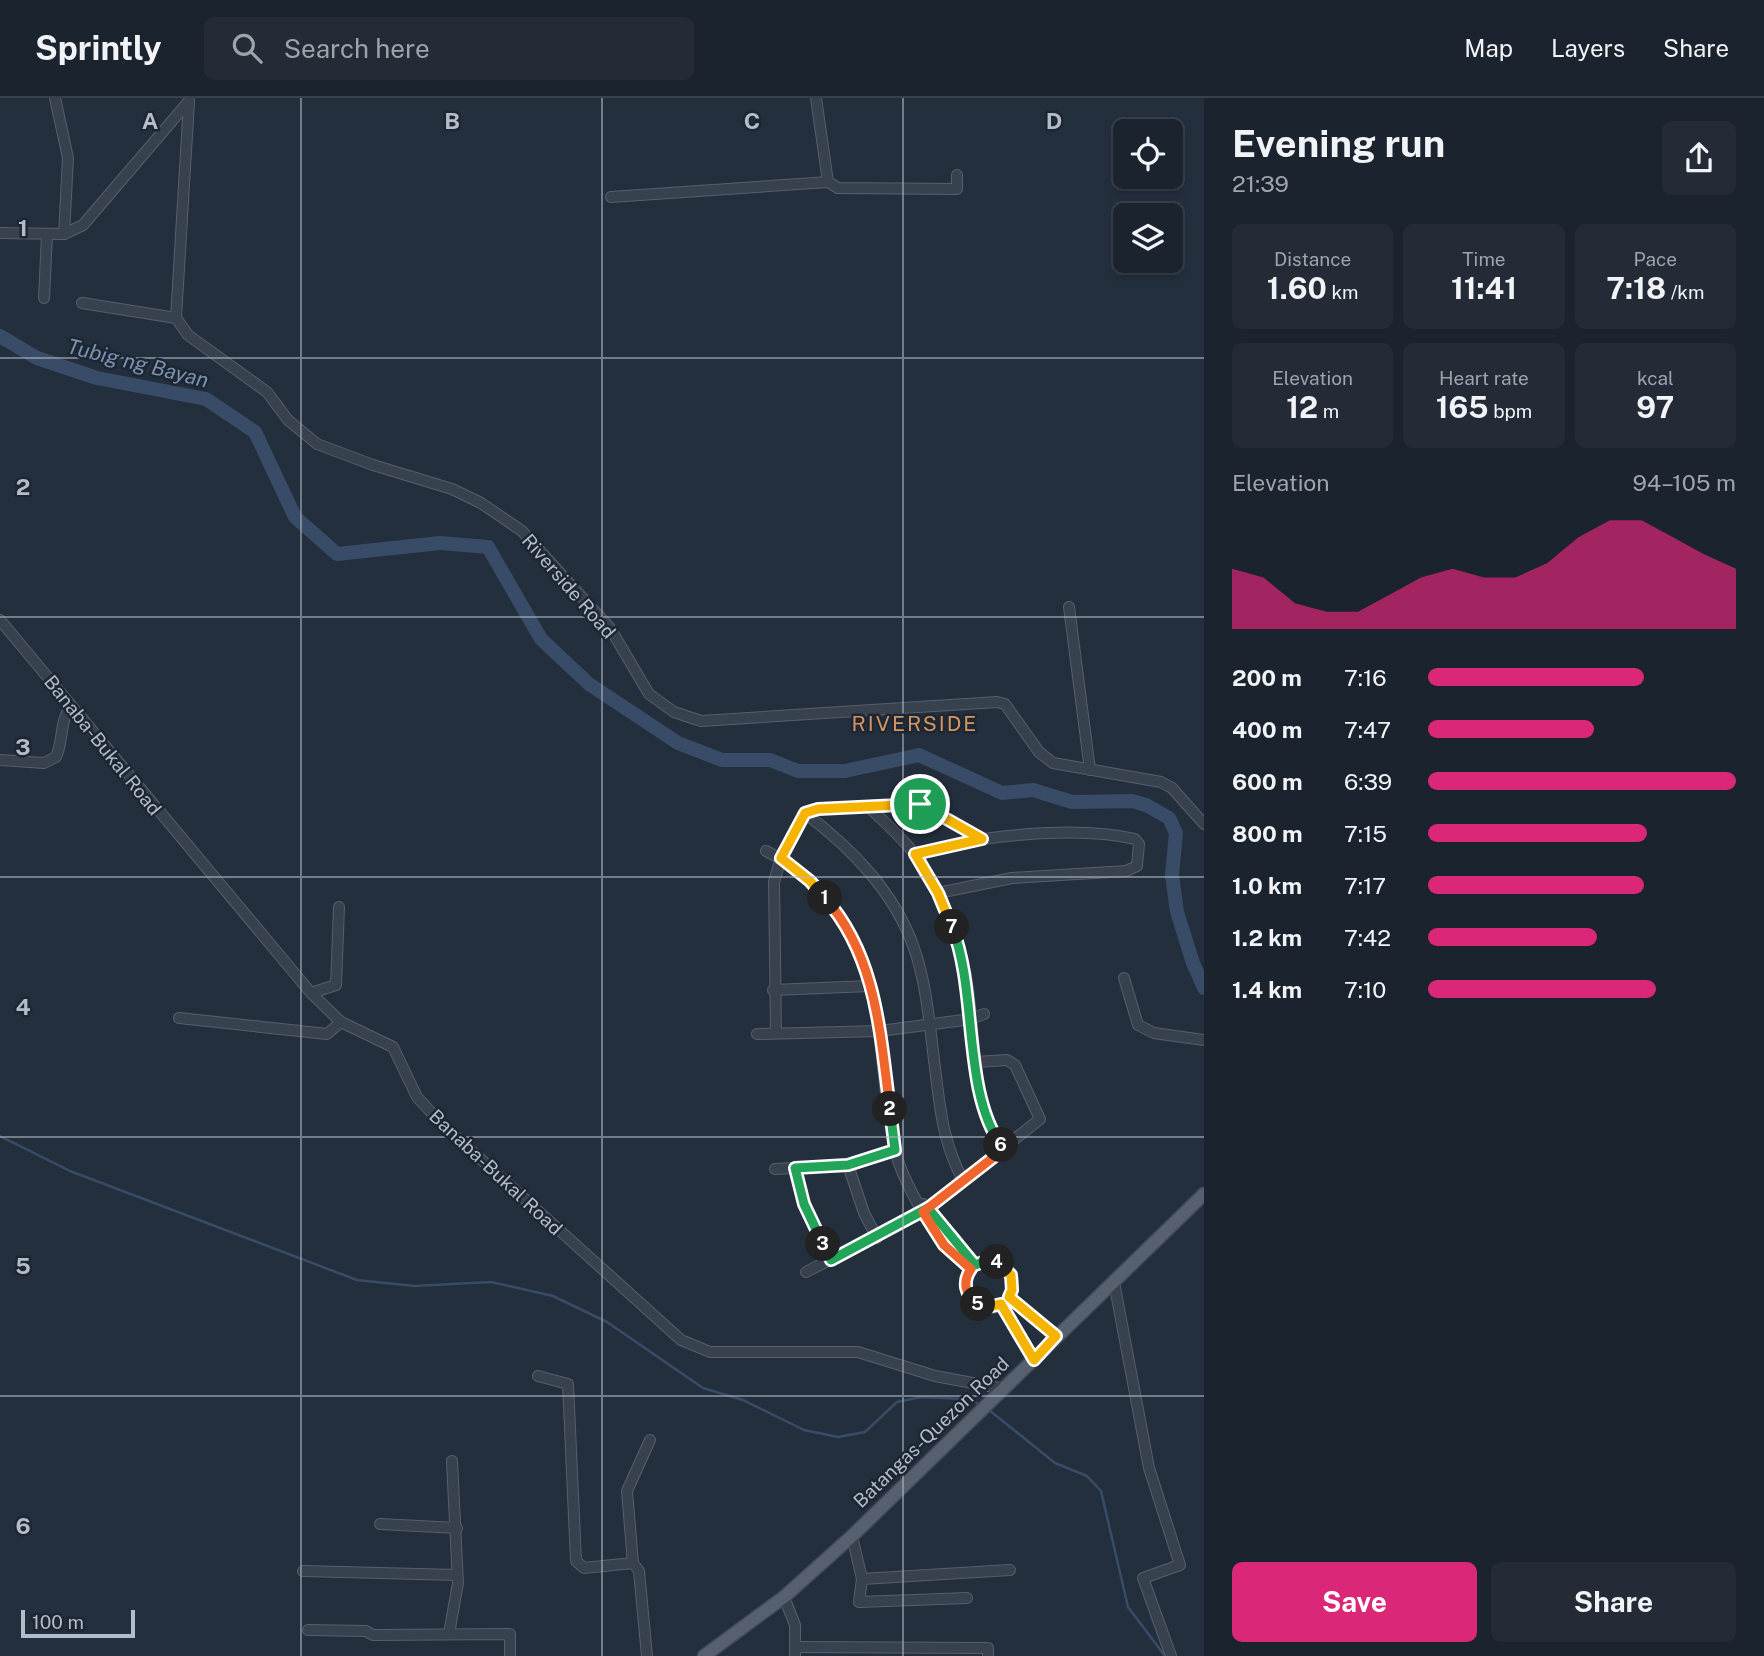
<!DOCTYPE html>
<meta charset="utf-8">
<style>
body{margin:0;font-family:"Public Sans",sans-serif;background:#242b36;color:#f1f3f6;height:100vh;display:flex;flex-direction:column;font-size:26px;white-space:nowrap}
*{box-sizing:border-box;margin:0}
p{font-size:23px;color:#a0a4aa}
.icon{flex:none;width:38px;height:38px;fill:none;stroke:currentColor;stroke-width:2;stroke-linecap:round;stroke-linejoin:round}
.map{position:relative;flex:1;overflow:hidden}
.drawer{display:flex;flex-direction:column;background:#1b232e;width:560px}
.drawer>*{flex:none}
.fabs{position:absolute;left:1113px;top:21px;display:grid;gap:14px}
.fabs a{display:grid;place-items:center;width:70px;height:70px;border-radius:10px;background:#1b232e;box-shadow:0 4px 10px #0003,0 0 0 2px #39404a;font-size:35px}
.scale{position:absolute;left:21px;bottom:18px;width:114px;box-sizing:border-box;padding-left:7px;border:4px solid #b4bcc9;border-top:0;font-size:19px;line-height:24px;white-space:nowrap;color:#b4bcc9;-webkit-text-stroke:5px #1d2633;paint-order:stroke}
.pin{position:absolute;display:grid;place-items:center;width:60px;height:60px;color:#fff;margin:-30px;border:4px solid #fff;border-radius:50%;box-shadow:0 2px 7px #0007}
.km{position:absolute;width:35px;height:35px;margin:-18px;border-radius:50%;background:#222;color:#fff;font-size:19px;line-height:35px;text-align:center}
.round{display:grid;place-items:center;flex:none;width:74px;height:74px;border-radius:10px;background:#242b36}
.headline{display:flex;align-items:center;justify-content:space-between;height:119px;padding:0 28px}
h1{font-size:38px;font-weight:700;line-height:52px}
.stats{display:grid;grid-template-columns:repeat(3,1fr);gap:10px;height:119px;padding:7px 28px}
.stats div{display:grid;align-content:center;border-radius:10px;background:#242b36;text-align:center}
.stats b{font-size:30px;font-weight:700}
.stats small{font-size:19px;font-weight:400}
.stats p{font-size:19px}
.chart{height:196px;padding:14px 28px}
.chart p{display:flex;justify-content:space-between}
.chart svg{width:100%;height:126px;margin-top:7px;fill:#db2777;opacity:.7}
.button{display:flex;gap:14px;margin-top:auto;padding:14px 28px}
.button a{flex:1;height:80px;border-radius:10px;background:#db2777;color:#fff;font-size:28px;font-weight:700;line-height:80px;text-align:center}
.button a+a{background:#242b36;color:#f1f3f6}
ul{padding:0 28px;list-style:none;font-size:23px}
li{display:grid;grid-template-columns:112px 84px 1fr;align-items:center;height:52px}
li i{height:18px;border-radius:9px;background:#db2777}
header{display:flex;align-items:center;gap:42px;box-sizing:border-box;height:98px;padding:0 35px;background:#1b232e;border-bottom:2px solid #39404a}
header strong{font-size:33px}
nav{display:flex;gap:38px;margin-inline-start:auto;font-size:24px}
.search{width:490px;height:63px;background:#242b36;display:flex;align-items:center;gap:18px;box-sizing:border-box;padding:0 24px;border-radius:10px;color:#a0a4aa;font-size:26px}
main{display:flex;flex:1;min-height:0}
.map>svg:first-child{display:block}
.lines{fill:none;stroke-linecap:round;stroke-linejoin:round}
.stream{stroke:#394c67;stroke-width:2.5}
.river{stroke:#394c67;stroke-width:14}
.minor-casing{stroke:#565f6c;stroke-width:12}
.major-casing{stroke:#414a57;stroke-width:15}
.minor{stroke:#38414e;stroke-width:10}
.major{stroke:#56606e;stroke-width:12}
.split-1-casing{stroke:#fff;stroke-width:14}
.split-2-casing{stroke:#fff;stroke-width:14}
.split-3-casing{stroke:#fff;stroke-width:14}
.split-4-casing{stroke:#fff;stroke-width:14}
.split-5-casing{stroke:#fff;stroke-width:14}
.split-6-casing{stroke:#fff;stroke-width:14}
.split-7-casing{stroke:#fff;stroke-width:14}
.split-8-casing{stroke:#fff;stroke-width:14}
.split-1{stroke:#f5b400;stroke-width:9}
.split-2{stroke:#f0652b;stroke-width:9}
.split-3{stroke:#22a559;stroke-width:9}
.split-4{stroke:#22a559;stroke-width:9}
.split-5{stroke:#f5b400;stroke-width:9}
.split-6{stroke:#f0652b;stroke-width:9}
.split-7{stroke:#22a559;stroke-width:9}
.split-8{stroke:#f5b400;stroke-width:9}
.grid{fill:none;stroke:#b4bcc9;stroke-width:2;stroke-opacity:0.55}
.labels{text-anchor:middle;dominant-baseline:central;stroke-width:5;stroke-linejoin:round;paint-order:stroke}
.street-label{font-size:19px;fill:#b4bcc9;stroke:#1d2633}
.water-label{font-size:21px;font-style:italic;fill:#7c92b1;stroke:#1d2633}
.neighbourhood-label{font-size:21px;letter-spacing:2px;fill:#d59563;stroke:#1d2633}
.grid-label{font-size:23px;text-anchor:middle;font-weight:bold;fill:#b4bcc9;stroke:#1d2633;stroke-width:5;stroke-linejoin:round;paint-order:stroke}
</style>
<header>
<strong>Sprintly</strong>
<div class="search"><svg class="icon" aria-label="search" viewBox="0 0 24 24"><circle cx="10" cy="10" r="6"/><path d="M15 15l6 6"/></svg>Search here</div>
<nav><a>Map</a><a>Layers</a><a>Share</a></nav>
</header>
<main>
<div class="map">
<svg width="1204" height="1558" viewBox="0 0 1204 1558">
<rect width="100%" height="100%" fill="#242f3e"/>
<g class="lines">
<g class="stream">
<path d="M0 1038 70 1073 357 1182 414 1188 491 1184 553 1198 607 1224 703 1290 743 1302 804 1332 838 1339 865 1334 897 1304 921 1299 970 1301 980 1307"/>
<path d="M989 1312 1055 1365 1087 1378 1101 1393 1128 1509 1165 1558"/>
</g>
<path class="river" d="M0 238 37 260 97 280 206 301 255 334 295 419 337 456 440 445 488 449 541 541 589 586 678 645 722 662H770L798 673H845L919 657 1002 695 1033 692 1072 704 1132 703 1146 707 1169 720 1176 735 1172 777 1177 814 1193 865 1204 890"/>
<g class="minor-casing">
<g id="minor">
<path d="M55 0 68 60 64 136"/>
<path d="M816 0 828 84"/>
<path d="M189 4 176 220 188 237 267 294 288 322 317 346 373 367 452 391 481 405 522 433 610 530 649 596 674 614 701 623 997 604 1005 606 1039 654 1053 665 1161 684 1172 690 1204 726"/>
<path d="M611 99 828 84 838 90 957 91V77"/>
<path d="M0 135 64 136 83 127 189 3"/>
<path d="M44 200 47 137"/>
<path d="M82 205 176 220"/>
<path d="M1069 509 1090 672"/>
<path d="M0 522 311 895 341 924 393 949 417 999 443 1027 681 1242 710 1254H858L935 1278 1005 1291"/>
<path d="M0 662 44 665 56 659C64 641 59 624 71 608"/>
<path d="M868 708C884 724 903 740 916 758 943 797 962 845 968 891 975 944 972 1006 1004 1051"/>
<path d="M805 715C851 750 894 793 914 850 927 887 930 931 935 970 940 1010 943 1046 963 1082"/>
<path d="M766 753C789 764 807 780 824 799 890 874 875 962 895 1052 901 1079 927 1124 943 1146 950 1156 963 1162 971 1171"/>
<path d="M915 756C974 738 1074 727 1135 741L1139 746 1137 768 1126 773 1012 780 938 795"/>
<path d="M1124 880 1138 927 1154 935 1204 942"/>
<path d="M773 892 870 888"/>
<path d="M311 895 336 887 339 809"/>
<path d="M179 920 327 936 341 924"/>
<path d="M776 935 774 784 781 760 805 715 818 711 920 706 982 741"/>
<path d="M757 936 880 933 971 921 984 916"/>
<path d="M848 1067 864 1115 877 1140"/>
<path d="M795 1070 804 1106 831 1162"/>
<path d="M775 1071 848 1067 895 1052"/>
<path d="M923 1106 954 1139 969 1160"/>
<circle cx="989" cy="1186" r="24"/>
<path d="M806 1174 923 1114 1040 1021 1015 967 1007 962 976 964"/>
<path d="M1114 1184 1149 1370 1180 1467 1143 1480 1171 1558"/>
<path d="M1009 1199 1056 1238"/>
<path d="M1001 1206 1034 1262"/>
<path d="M538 1278 568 1286 576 1463 584 1470 633 1465 639 1473 647 1558"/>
<path d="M380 1426 457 1430"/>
<path d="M852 1438 862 1481 859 1504 967 1500"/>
<path d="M633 1465 627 1393 650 1342"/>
<path d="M303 1473 457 1477"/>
<path d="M862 1481 1010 1472"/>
<path d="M784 1499 795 1527V1558"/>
<path d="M308 1532 366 1533 373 1537 510 1536V1558"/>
<path d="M449 1536 458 1485 452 1363"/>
<path d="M795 1549 988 1550V1558"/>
</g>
</g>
<g class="major-casing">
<path id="major" d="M704 1558 784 1499 852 1438 1204 1096"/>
</g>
<use href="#minor" class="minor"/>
<use href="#major" class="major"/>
</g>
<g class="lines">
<g class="split-1-casing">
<path id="split-1" d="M825 800 810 783 781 760 805 715 818 711 920 706"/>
</g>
<g class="split-2-casing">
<path id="split-2" d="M825 800C877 859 880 936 890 1011"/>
</g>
<g class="split-3-casing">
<path id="split-3" d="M823 1146 804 1106 795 1070 848 1067 895 1052 890 1011"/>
</g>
<g class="split-4-casing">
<path id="split-4" d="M823 1146 831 1162 928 1110 975 1167 986 1163 997 1164"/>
</g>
<g class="split-5-casing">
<path id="split-5" d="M978 1206 988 1209 1001 1206 1034 1262 1056 1238 1009 1199 1012 1192 1011 1177 997 1164"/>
</g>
<g class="split-6-casing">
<path id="split-6" d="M978 1206C965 1197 962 1184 971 1171L944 1147 923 1114 1004 1051 1001 1047"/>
</g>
<g class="split-7-casing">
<path id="split-7" d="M952 829C978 894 962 992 1001 1047"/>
</g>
<g class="split-8-casing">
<path id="split-8" d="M920 706 982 741 915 756 938 795 952 829"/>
</g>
<use href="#split-1" class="split-1"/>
<use href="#split-2" class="split-2"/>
<use href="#split-3" class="split-3"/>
<use href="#split-4" class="split-4"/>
<use href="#split-5" class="split-5"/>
<use href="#split-6" class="split-6"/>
<use href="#split-7" class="split-7"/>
<use href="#split-8" class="split-8"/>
</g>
<path class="grid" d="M301 0V1558M602 0V1558M903 0V1558M0 260H1204M0 519H1204M0 779H1204M0 1039H1204M0 1298H1204"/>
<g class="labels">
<g class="street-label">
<text transform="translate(569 488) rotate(49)">Riverside Road</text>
<text transform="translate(103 647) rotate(51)">Banaba-Bukal Road</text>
<text transform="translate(496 1074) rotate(43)">Banaba-Bukal Road</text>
<text transform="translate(931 1334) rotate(-44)">Batangas-Quezon Road</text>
</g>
<g class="water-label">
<text transform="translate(138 265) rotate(14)">Tubig ng Bayan</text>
</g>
<g class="neighbourhood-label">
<text x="915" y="625">RIVERSIDE</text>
</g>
</g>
<g class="grid-label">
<text x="150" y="31">A</text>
<text x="452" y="31">B</text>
<text x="752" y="31">C</text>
<text x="1054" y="31">D</text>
<text x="23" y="138">1</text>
<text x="23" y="397">2</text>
<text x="23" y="657">3</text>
<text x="23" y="917">4</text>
<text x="23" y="1176">5</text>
<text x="23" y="1436">6</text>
</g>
</svg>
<div class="fabs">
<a><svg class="icon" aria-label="locate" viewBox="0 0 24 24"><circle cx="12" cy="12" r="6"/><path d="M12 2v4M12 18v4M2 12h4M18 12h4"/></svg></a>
<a><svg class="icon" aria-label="layers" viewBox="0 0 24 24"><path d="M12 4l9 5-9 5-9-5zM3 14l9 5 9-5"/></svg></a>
</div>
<div class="scale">100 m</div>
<div class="pin" style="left:920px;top:706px;background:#1e9e55"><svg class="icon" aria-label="arrive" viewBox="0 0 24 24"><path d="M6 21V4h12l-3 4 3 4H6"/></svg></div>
<b class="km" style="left:825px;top:800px">1</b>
<b class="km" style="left:890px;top:1011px">2</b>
<b class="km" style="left:823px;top:1146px">3</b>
<b class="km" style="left:997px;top:1164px">4</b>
<b class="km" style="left:978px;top:1206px">5</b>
<b class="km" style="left:1001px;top:1047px">6</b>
<b class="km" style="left:952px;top:829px">7</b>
</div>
<section class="drawer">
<div class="headline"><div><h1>Evening run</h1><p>21:39</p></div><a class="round"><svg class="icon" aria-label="share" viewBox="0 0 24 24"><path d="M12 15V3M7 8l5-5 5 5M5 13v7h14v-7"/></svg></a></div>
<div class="stats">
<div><p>Distance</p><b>1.60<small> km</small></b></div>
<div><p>Time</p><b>11:41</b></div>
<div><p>Pace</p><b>7:18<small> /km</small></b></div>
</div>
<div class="stats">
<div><p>Elevation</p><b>12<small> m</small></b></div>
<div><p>Heart rate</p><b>165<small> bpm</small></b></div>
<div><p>kcal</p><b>97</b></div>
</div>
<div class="chart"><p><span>Elevation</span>94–105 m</p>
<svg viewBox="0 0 160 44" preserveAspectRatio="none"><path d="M0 44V23L10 26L20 35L30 38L40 38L50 32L60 26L70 23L80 26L90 26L100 21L110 12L120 6L130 6L140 12L150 18L160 23V44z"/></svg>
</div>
<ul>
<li><b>200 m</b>7:16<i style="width:70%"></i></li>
<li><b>400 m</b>7:47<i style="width:54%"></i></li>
<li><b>600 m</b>6:39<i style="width:100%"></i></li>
<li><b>800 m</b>7:15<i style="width:71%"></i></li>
<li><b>1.0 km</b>7:17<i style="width:70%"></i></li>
<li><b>1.2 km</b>7:42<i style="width:55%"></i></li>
<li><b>1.4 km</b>7:10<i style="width:74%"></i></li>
</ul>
<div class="button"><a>Save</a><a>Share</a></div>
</section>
</main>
